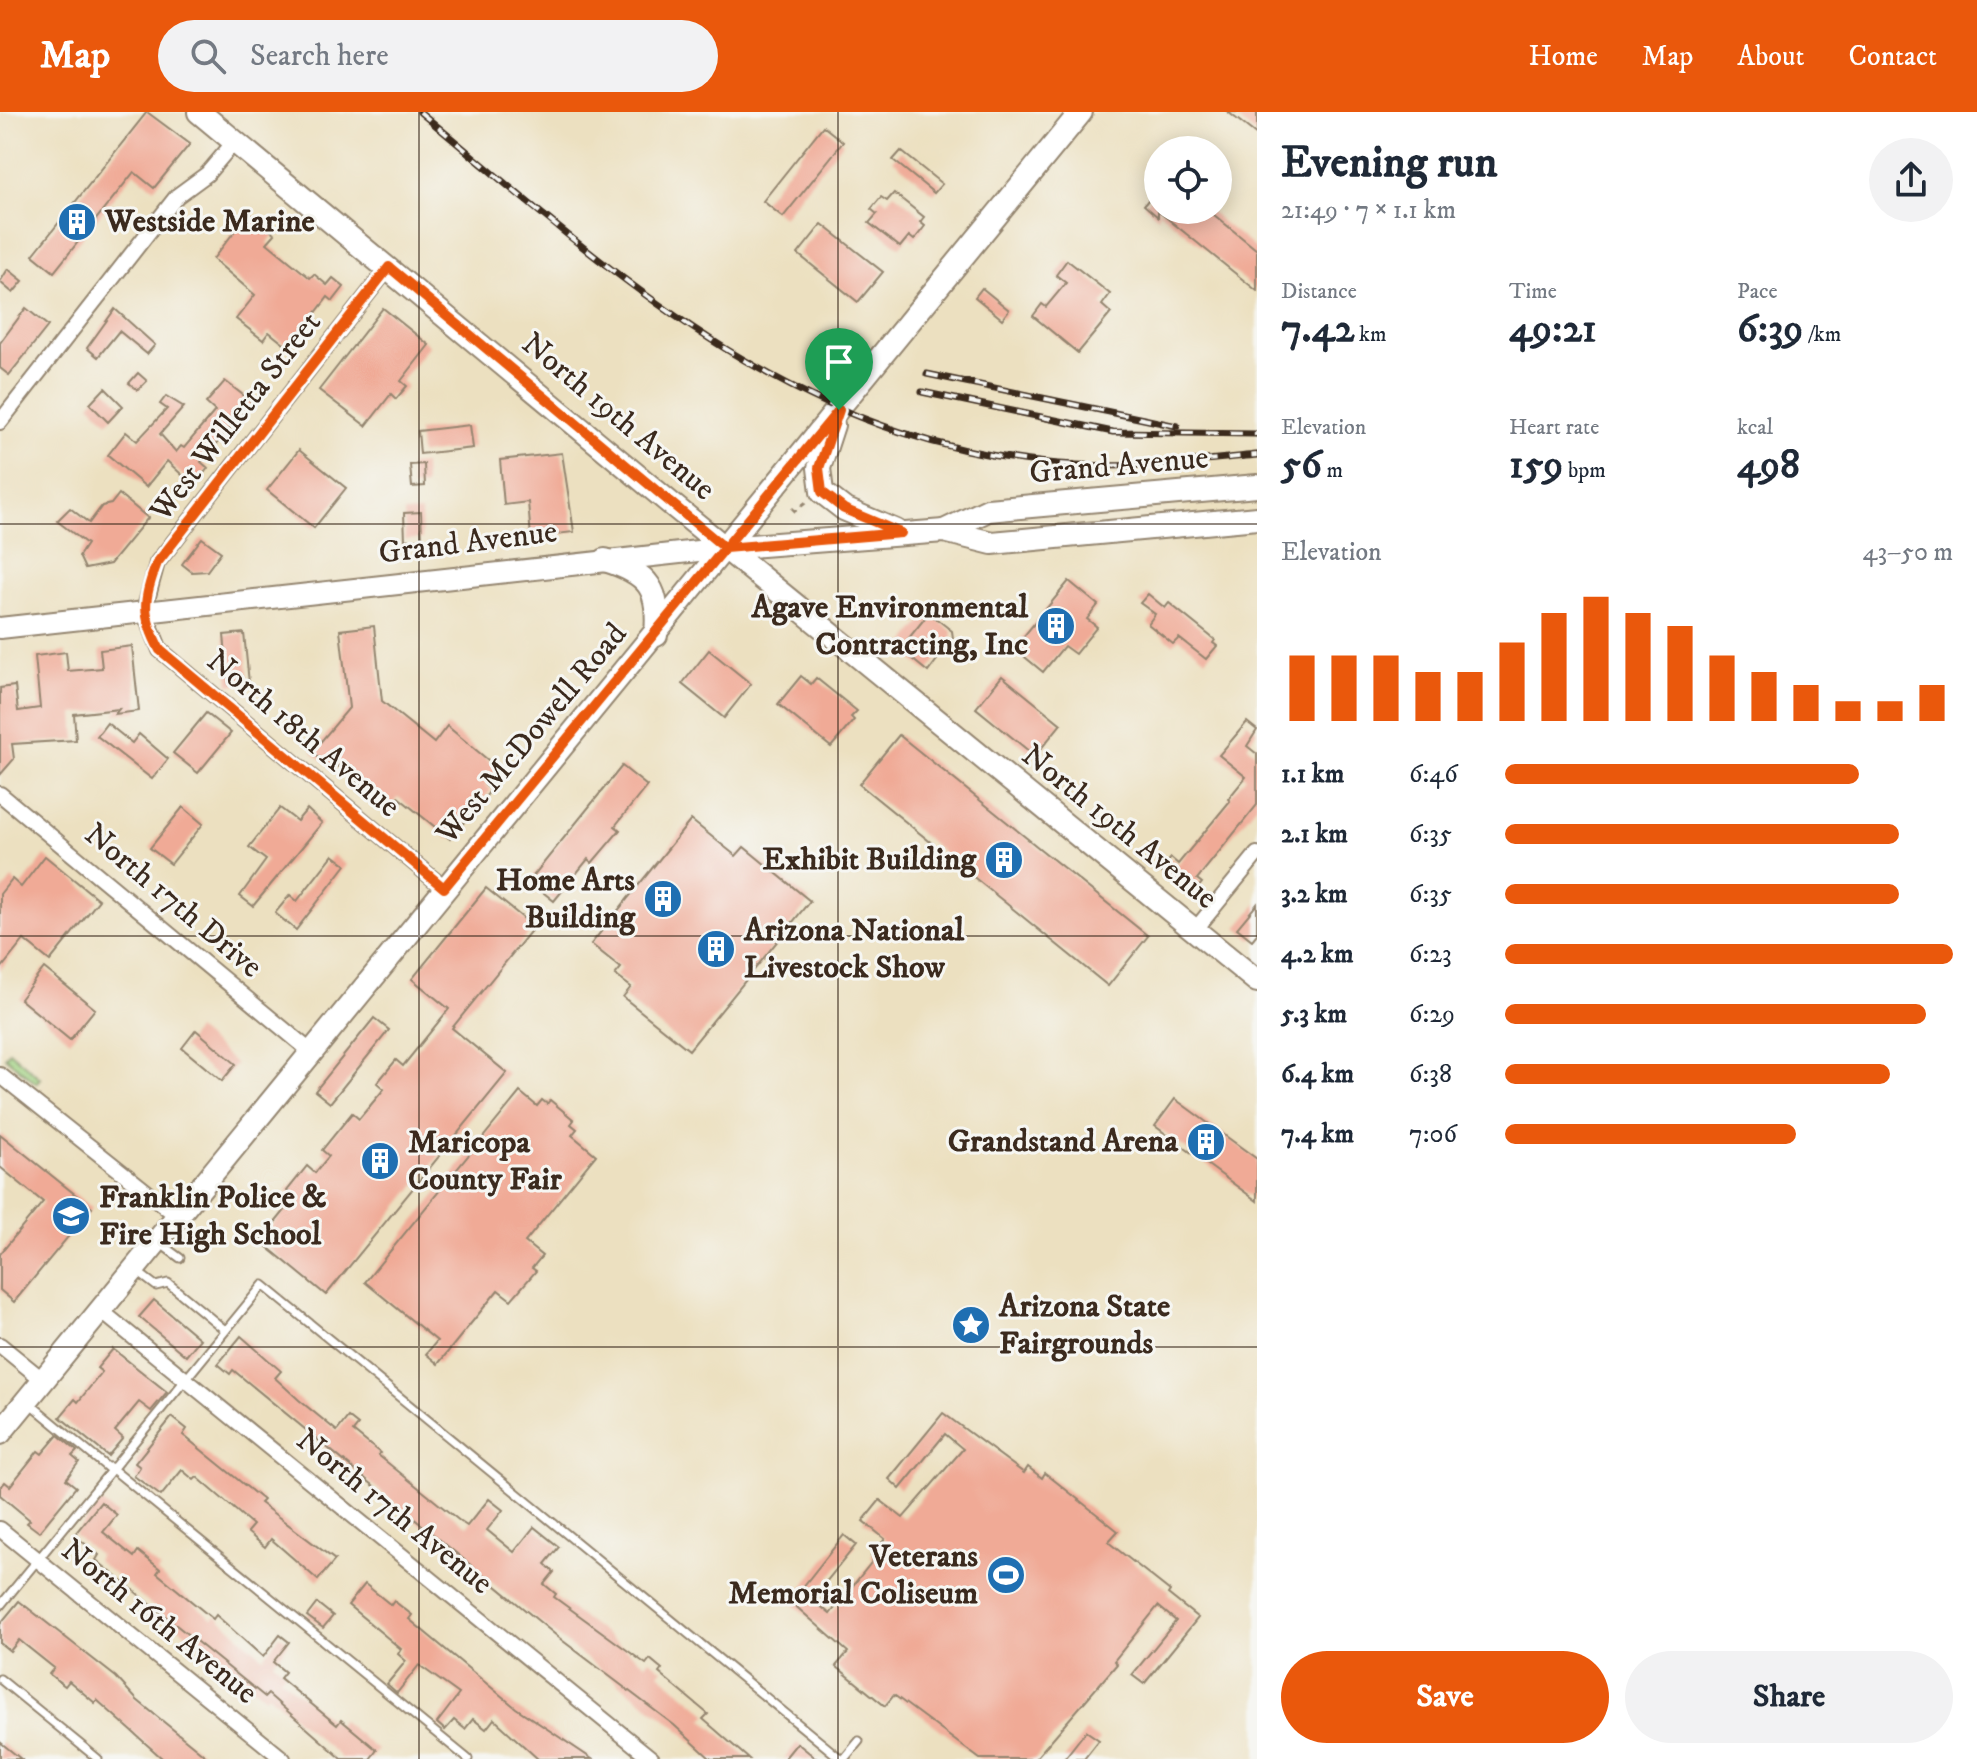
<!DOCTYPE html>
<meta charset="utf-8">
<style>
body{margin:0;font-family:"IM FELL DW Pica",serif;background:#f2f2f3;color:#1f2937;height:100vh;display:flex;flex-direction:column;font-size:30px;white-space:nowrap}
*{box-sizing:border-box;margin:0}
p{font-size:26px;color:#747a83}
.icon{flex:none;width:44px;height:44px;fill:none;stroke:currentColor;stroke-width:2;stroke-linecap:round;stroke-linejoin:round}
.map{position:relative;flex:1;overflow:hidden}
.drawer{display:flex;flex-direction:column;background:#fff;width:720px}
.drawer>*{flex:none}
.tools{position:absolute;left:1144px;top:24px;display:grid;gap:16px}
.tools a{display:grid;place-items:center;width:88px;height:88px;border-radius:50%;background:#fff;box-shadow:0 4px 20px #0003;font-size:40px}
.pin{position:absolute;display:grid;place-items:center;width:68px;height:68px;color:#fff;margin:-82px -34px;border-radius:50% 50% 50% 0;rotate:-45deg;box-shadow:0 0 8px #0007}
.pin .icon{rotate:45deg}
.round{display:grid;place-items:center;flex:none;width:84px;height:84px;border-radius:42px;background:#f2f2f3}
.summary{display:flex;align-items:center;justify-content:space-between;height:136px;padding:0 24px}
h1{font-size:44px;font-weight:800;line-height:60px}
.metrics{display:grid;grid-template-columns:repeat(3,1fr);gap:12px;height:136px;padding:8px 24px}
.metrics div{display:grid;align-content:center}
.metrics b{font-size:40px;font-weight:800}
.metrics small{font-size:22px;font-weight:400}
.metrics p{font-size:22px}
.chart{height:224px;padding:16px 24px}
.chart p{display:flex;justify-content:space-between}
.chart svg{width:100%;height:144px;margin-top:8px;stroke:#ea580c;stroke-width:6}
.primary-button{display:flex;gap:16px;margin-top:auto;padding:16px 24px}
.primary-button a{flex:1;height:92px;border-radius:48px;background:#ea580c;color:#fff;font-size:32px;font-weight:800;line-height:92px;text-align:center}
.primary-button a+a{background:#f2f2f3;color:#1f2937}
ul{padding:0 24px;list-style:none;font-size:26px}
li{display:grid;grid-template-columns:128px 96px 1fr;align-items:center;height:60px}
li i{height:20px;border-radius:10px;background:#ea580c}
header{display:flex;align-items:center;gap:48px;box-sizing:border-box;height:112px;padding:0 40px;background:#ea580c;color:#fff}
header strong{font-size:38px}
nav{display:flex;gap:44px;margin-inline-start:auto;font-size:28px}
.search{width:560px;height:72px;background:#f2f2f3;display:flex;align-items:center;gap:20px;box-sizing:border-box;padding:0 28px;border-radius:44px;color:#747a83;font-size:30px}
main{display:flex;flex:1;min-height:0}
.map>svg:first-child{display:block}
.green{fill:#a2d382;stroke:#6e7e50;stroke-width:2}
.building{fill:#f0aa96}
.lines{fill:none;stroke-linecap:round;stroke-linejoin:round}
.lane-casing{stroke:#94856f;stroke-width:11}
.street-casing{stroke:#94856f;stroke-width:18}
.secondary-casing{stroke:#94856f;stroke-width:24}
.primary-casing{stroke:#94856f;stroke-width:26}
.path{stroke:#94856f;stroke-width:3;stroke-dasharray:6 6;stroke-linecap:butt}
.lane{stroke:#fff;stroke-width:7}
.street{stroke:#fff;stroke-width:14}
.secondary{stroke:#fff;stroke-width:20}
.primary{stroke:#fff;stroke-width:22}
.rail-casing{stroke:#3b2a1e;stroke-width:7}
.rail{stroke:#f6f6f2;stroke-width:4;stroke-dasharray:12;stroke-linecap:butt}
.route-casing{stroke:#fff;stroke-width:16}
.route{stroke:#ea580c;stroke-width:10}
.grid{fill:none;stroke:#3b2a1e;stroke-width:2;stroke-opacity:0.55}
.labels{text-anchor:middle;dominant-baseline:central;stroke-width:6;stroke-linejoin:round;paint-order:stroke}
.poi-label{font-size:32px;font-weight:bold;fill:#3b2a1e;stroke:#f6f6f2;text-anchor:start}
.street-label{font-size:32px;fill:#3b2a1e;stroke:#f6f6f2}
</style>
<header>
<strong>Map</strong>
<div class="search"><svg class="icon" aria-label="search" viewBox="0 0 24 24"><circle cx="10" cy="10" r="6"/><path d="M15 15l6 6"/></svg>Search here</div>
<nav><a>Home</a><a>Map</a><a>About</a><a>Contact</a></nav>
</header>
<main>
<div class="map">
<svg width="1257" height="1647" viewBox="0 0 1257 1647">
<rect width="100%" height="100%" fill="#f6f6f2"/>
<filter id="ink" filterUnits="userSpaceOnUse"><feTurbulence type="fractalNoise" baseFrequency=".0125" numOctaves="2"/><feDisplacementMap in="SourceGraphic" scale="16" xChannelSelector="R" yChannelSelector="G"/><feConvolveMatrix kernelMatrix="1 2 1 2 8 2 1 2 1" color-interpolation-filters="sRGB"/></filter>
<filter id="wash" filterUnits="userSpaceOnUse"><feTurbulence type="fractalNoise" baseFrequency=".006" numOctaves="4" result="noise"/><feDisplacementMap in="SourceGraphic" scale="32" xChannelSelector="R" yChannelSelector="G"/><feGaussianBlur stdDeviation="1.8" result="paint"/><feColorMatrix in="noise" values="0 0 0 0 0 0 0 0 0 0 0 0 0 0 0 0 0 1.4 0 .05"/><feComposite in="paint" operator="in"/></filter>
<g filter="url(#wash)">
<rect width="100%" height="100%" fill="#ece0c0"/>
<path class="green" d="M9 939 40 966 36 971 5 945Z"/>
<g id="blocks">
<g class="building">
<path d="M147 0 190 32 154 76 134 60 54 160 33 143Z"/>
<path d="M1228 0H1257V23Z"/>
<path d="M823 14 843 30 783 105 763 89Z"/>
<path d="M901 39 942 72 934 81 893 48Z"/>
<path d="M1158 76V98H1208L1257 138V179L1158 99V105L1144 93Z"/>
<path d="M894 81 924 105 920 110 925 114 914 128 909 124 900 135 869 111 877 102 871 97 881 85 887 89Z"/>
<path d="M249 101 275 122 267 131 310 166 314 162 327 173 333 166 344 175 333 189 328 185 289 236 269 220 263 228 236 207 255 183 213 147Z"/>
<path d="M822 112 883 160 858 190 798 142Z"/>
<path d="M1067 148 1110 182 1102 193 1111 201 1078 241 1033 204 1042 192 1046 195 1066 171 1056 163Z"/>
<path d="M8 157 23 169 13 181 0 170Z"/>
<path d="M982 176 1009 198 1002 207 975 185Z"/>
<path d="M26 196 48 214 9 263 0 256V231Z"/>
<path d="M383 196 429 233 401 269 407 274 396 287 391 282 366 314 319 278Z"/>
<path d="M115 197 155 233 147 242 119 219 98 245 87 236Z"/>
<path d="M138 261 147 269 138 278 129 271Z"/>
<path d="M225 269 252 290 201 350 208 356 194 374 167 349 146 375 108 343 126 320 137 329 167 297 160 292 166 284 184 295 160 322 176 340 181 334 184 336 215 299 206 291Z"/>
<path d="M105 276 123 294 108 310 90 292Z"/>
<path d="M470 313 473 336 420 342 418 319Z"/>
<path d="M299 338 346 376 314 416 267 378Z"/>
<path d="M562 341 574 420 531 425 528 390 504 393 500 348Z"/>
<path d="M424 352 425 374 412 375 410 353Z"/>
<path d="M119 382 148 406 110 452 85 457 79 444 87 432 57 409 70 396 89 411 102 394 111 392Z"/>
<path d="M421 400 422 427 405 428 404 401Z"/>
<path d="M202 426 221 440 207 459 192 460 182 452Z"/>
<path d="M1069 469 1098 493 1087 507 1097 515 1075 542 1064 534 1043 560 1014 536Z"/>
<path d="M1148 482 1165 496 1169 491 1215 528 1213 531 1217 534 1206 547 1179 526 1173 532 1148 512 1155 502 1140 491Z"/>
<path d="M929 501 952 519 953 526 928 560 900 537Z"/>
<path d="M374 514 382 589 434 631 447 614 499 657 485 673 491 678 450 727 398 685 390 696 337 653 333 657 312 640 349 596 340 518Z"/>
<path d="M244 521 249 571 229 573 224 523Z"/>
<path d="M132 534 139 599 115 602 119 597 74 602 76 628 12 632 14 647 0 663V576L15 574 18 599 40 596 35 544 66 540 68 559 102 556 100 538Z"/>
<path d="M709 538 751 572 724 606 682 572Z"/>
<path d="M801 564 811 572 816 566 857 599 851 605 854 608 831 635 778 592Z"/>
<path d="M1002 564 1061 612 1035 644 976 596Z"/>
<path d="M206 601 231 621 198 661 173 641Z"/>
<path d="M1247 610 1257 618 1247 634 1257 642V693L1197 767 1202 771 1191 784 1160 759 1171 746 1178 752 1230 689 1228 687 1246 665 1219 643Z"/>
<path d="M107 611 132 631 139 622 168 647 152 667 97 624Z"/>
<path d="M899 623 1148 824 1108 874 859 672Z"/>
<path d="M622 654 647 674 615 714 620 718 592 751 588 747 554 789 529 769Z"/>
<path d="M183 695 203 712 171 752 150 736Z"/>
<path d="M280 696 297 709 307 697 322 711 253 794 240 784 266 748 249 735Z"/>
<path d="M691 708 736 744 744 735 810 789 689 938 623 885 631 875 615 863 621 856 591 832Z"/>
<path d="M333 743 346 753 296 818 275 801 290 783 297 789Z"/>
<path d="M45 744 99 788 50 849 24 828 0 858V782L12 767 21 775Z"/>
<path d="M486 776 534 815 452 916 507 961 326 1183 260 1129 295 1086 287 1079 307 1054 315 1061 329 1044 322 1038 352 1001 359 1007 384 977 377 971 396 948 403 954 449 897 412 867Z"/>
<path d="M1257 792V822L1252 828 1237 816Z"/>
<path d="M44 856 95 897 70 928 20 887Z"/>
<path d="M374 906 389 918 330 991 315 979Z"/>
<path d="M196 918 236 952 222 969 182 936Z"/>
<path d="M520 980 537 994 542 988 547 992 550 988 574 1008 571 1012 577 1017 572 1023 596 1043 525 1130 542 1144 532 1156 536 1159 511 1188 498 1178 438 1252 426 1242 437 1229 365 1170Z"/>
<path d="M1175 987 1257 1047V1089L1155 1014Z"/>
<path d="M0 1022 92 1096 14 1190 0 1178V1142L43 1090 0 1055Z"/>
<path d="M154 1188 200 1227 186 1244 139 1205Z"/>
<path d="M241 1224 281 1259 275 1266 299 1288 337 1319 348 1305 358 1313 353 1319 380 1341 378 1343 461 1410 467 1414 489 1387 503 1398 487 1418 514 1440 534 1415 559 1435 545 1452 554 1460 544 1472 556 1482 554 1485 646 1552 650 1547 662 1557 659 1561 708 1602 703 1607 749 1647H711L674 1613 563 1529 233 1258 230 1262 218 1252Z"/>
<path d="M113 1237 167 1280 151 1299 139 1290 115 1319 123 1326 108 1344 60 1305 75 1287 78 1290 102 1260 97 1256Z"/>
<path d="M943 1301 1024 1361 1028 1355 1042 1366 1045 1361 1118 1419 1108 1430 1170 1479 1168 1482 1198 1506 1144 1572 1132 1563 1176 1509 1158 1494 1114 1549 1117 1552 1035 1647H980L894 1583 885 1594 836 1554 848 1540 791 1490 844 1423 856 1433 812 1487 830 1502 874 1447 871 1444 885 1427 863 1409 880 1388 903 1406 963 1337 945 1322 900 1377 889 1367Z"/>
<path d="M172 1305 187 1317 183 1323 263 1388 260 1391 335 1448 318 1468 271 1427 265 1435 247 1420 253 1413 197 1365 194 1368 182 1358 161 1384 134 1364 140 1355 135 1351Z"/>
<path d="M58 1323 77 1339 72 1344 79 1350 66 1367 76 1375 39 1420 27 1411 30 1408 0 1383V1376L5 1370 10 1374 38 1339 42 1342Z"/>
<path d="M101 1390 117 1403 103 1420 134 1445 138 1439 160 1457 157 1461 213 1507 216 1503 263 1545 280 1523 289 1530 273 1550 285 1560 280 1566 337 1613 341 1608 377 1638 370 1647H342L268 1582 265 1585 96 1448 99 1443 74 1423Z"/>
<path d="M365 1472 391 1493 394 1489 412 1503 409 1507 516 1596 592 1647H538L494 1607 486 1617 473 1607 465 1617 454 1608 445 1618 437 1611 459 1582 419 1553 397 1581 387 1572 406 1549 398 1542 401 1537 348 1493Z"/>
<path d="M19 1489 116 1565 137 1588 209 1647H163L97 1588 95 1591 69 1569 65 1574 49 1562 54 1556 19 1528 10 1539 0 1531V1512Z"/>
<path d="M317 1491 333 1504 323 1516 307 1504Z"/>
<path d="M1086 1619 1099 1628 1084 1647H1064Z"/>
<path d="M0 1630 21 1647H0Z"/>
<path d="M797 1631 817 1647H784Z"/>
</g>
</g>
</g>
<g filter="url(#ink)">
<use href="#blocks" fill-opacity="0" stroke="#94856f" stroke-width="2"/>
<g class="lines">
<g class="lane-casing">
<g id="lane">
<path d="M158 1130 180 1146"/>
<path d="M135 1158 156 1174 168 1171 225 1218"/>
<path d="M28 1290 109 1357"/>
<path d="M110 1355 468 1647"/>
<path d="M0 1494 263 1173 841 1647"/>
<path d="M0 1567 98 1647"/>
<path d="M844 1647 859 1629"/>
</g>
</g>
<g class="street-casing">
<g id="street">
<path d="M389 155 157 451 144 499 160 538 444 776"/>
<path d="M0 310 177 84 207 62 235 29"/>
<path d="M0 682 310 939"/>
<path d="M1195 818 1257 742"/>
<path d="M0 963 177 1104"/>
<path d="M100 1198 652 1647"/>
<path d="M0 1233 43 1268"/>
<path d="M0 1417 283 1647"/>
</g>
</g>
<g class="secondary-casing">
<path id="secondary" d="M0 516 725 436"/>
</g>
<g class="primary-casing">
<g id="primary">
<path d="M199 0 670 391 1257 869"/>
<path d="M833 313 819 356 822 380 844 397 896 419"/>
<path d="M944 419 988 398 1257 374"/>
<path d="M725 436 944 419 992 431 1257 406"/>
<path d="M605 448C650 462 660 477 656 523"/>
<path d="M0 1321 1081 0"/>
</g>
</g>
<path class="path" d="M792 396 795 399 809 388"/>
<use href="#lane" class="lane"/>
<use href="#street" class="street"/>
<use href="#secondary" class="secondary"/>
<use href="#primary" class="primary"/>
<g class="rail-casing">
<g id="rail">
<path d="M420 0C620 167 802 338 1076 353 1137 356 1197 349 1257 343"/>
<path d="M927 262 1177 314"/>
<path d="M922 280 1113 320 1257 322"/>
</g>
</g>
<use href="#rail" class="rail"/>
</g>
</g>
<g class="lines" filter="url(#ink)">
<g class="route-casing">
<path id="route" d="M839 298 725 436 389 155 157 451C143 487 141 503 160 538L444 776 725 436 901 421 844 397 822 380 819 356 839 298"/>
</g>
<use href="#route" class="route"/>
</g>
<path class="grid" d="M419 0V1647M838 0V1647M0 412H1257M0 824H1257M0 1235H1257"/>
<defs>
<g id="building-disc" transform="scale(2)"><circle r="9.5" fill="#1f6fb2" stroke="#f6f6f2"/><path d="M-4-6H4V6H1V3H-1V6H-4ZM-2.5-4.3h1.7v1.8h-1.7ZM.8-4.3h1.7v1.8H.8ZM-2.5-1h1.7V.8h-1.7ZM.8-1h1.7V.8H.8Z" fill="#fff"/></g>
<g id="school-disc" transform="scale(2)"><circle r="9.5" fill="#1f6fb2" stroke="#f6f6f2"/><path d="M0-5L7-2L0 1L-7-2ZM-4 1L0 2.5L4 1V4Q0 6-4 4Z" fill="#fff"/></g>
<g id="sight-disc" transform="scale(2)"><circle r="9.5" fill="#1f6fb2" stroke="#f6f6f2"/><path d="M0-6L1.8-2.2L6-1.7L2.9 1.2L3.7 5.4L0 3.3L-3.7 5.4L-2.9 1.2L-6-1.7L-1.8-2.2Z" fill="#fff"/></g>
<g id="stadium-disc" transform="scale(2)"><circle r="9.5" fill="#1f6fb2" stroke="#f6f6f2"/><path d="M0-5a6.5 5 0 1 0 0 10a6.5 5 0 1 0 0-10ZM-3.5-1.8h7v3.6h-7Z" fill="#fff"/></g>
</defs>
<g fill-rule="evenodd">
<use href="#building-disc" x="77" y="110"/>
<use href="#building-disc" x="1056" y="514"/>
<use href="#building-disc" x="1004" y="748"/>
<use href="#building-disc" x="663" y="787"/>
<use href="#building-disc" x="716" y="837"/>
<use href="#building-disc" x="1206" y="1030"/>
<use href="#building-disc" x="380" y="1049"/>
<use href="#school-disc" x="71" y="1104"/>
<use href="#sight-disc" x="971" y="1213"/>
<use href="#stadium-disc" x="1006" y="1463"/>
</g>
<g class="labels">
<g class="poi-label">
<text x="105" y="110">Westside Marine</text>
<text x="1028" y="496" text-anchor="end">Agave Environmental<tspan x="1028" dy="37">Contracting, Inc</tspan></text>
<text x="976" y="748" text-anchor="end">Exhibit Building</text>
<text x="635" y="769" text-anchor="end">Home Arts<tspan x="635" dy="37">Building</tspan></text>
<text x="744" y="819">Arizona National<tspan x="744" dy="37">Livestock Show</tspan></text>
<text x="1178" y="1030" text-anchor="end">Grandstand Arena</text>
<text x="408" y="1031">Maricopa<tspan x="408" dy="37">County Fair</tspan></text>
<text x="99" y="1086">Franklin Police &amp;<tspan x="99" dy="37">Fire High School</tspan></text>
<text x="999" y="1195">Arizona State<tspan x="999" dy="37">Fairgrounds</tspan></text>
<text x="978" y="1445" text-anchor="end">Veterans<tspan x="978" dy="37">Memorial Coliseum</tspan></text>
</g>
<g class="street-label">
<text transform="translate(236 305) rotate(-52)">West Willetta Street</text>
<text transform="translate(618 305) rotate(40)">North 19th Avenue</text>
<text transform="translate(1119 354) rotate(-5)">Grand Avenue</text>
<text transform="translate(468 431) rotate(-7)">Grand Avenue</text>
<text transform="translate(303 622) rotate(40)">North 18th Avenue</text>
<text transform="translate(532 622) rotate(-50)">West McDowell Road</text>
<text transform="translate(1119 715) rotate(39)">North 19th Avenue</text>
<text transform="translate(173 789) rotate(40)">North 17th Drive</text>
<text transform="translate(394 1400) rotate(39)">North 17th Avenue</text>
<text transform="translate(159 1510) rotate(39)">North 16th Avenue</text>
</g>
</g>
</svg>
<div class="tools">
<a><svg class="icon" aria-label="locate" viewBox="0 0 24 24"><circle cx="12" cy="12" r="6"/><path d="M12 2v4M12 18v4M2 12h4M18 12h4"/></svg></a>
</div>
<div class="pin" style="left:839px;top:298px;background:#1e9e55"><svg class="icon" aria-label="arrive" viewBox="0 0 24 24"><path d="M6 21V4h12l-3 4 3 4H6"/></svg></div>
</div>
<section class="drawer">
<div class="summary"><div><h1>Evening run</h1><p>21:49 · 7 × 1.1 km</p></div><a class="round"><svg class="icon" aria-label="share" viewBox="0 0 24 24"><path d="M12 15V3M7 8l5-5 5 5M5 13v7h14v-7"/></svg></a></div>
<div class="metrics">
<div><p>Distance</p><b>7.42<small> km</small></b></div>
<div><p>Time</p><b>49:21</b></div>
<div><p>Pace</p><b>6:39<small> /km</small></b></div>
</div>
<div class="metrics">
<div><p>Elevation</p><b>56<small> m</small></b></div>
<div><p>Heart rate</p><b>159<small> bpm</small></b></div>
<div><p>kcal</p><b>498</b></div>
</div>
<div class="chart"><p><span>Elevation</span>43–50 m</p>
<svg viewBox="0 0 160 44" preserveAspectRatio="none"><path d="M5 44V24M15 44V24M25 44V24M35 44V29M45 44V29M55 44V20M65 44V11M75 44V6M85 44V11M95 44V15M105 44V24M115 44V29M125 44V33M135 44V38M145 44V38M155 44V33"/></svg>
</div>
<ul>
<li><b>1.1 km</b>6:46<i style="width:79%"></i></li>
<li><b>2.1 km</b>6:35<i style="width:88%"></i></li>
<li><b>3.2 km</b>6:35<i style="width:88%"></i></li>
<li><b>4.2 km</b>6:23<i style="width:100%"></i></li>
<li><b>5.3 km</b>6:29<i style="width:94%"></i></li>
<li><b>6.4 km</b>6:38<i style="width:86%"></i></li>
<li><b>7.4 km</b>7:06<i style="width:65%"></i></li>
</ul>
<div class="primary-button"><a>Save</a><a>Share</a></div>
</section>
</main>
